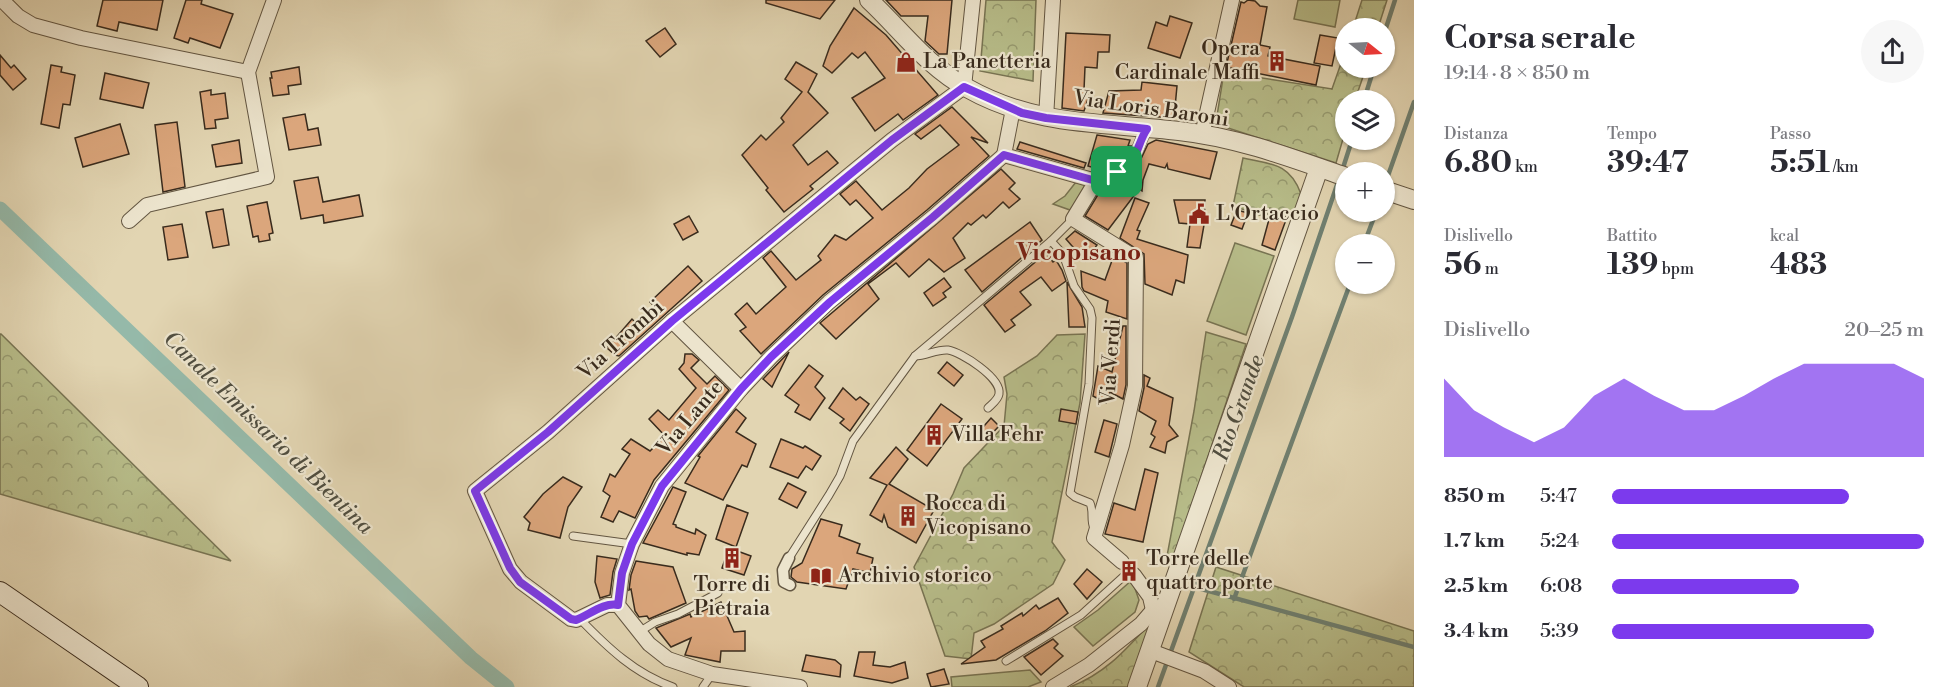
<!DOCTYPE html>
<html lang="it">
<meta charset="utf-8">
<style>
body{margin:0;font-family:"Libre Bodoni",serif;background:#f7f7f7;color:#2b2b33;height:100vh;display:flex;flex-direction:column;font-size:22px;white-space:nowrap}
*{box-sizing:border-box;margin:0}
p{font-size:20px;color:#7c7c81}
.icon{flex:none;width:33px;height:33px;fill:none;stroke:currentColor;stroke-width:2;stroke-linecap:round;stroke-linejoin:round}
.map{position:relative;flex:1;overflow:hidden}
.sheet{display:flex;flex-direction:column;background:#fff;width:540px}
.sheet>*{flex:none}
.needle{width:39px;rotate:108deg}
.controls{position:absolute;left:1335px;top:18px;display:grid;gap:12px}
.controls a{display:grid;place-items:center;width:60px;height:60px;border-radius:50%;background:#fff;box-shadow:0 2px 4px #0004;font-size:30px}
.pin{position:absolute;display:grid;place-items:center;width:51px;height:51px;color:#fff;margin:-26px;border-radius:12px;box-shadow:0 3px 9px #0006}
.round{display:grid;place-items:center;flex:none;width:63px;height:63px;border-radius:32px;background:#f7f7f7}
.summary{display:flex;align-items:center;justify-content:space-between;height:102px;padding:0 30px}
h1{font-size:33px;font-weight:800;line-height:45px}
.stats{display:grid;grid-template-columns:repeat(3,1fr);gap:9px;height:102px;padding:6px 30px}
.stats div{display:grid;align-content:center}
.stats b{font-size:30px;font-weight:800}
.stats small{font-size:16px;font-weight:400}
.stats p{font-size:16px}
.chart{height:168px;padding:12px 30px}
.chart p{display:flex;justify-content:space-between}
.chart svg{width:100%;height:108px;margin-top:6px;fill:#7c3aed;opacity:.7}
ul{padding:0 30px;list-style:none;font-size:20px}
li{display:grid;grid-template-columns:96px 72px 1fr;align-items:center;height:45px}
li i{height:15px;border-radius:8px;background:#7c3aed}
main{display:flex;flex:1;min-height:0}
.map>svg:first-child{display:block}
.green{fill:#b7bc89;stroke:#787453;stroke-width:1.5}
.forest{fill:url(#forest-crowns);stroke:#787453;stroke-width:1.5}
.lines{fill:none;stroke-linecap:round;stroke-linejoin:round}
.stream{stroke:#708071;stroke-width:4.5}
.canal{stroke:#95b9a9;stroke-width:15}
.building{fill:#dba67c;stroke:#392b1d;stroke-width:1.5}
.service-casing{stroke:#635642;stroke-width:9}
.pedestrian-casing{stroke:#635642;stroke-width:13}
.minor-casing{stroke:#635642;stroke-width:16}
.tertiary-casing{stroke:#635642;stroke-width:20}
.secondary-casing{stroke:#392b1d;stroke-width:22}
.service{stroke:#ece4cd;stroke-width:7}
.pedestrian{stroke:#ece4cd;stroke-width:10}
.minor{stroke:#ece4cd;stroke-width:14}
.tertiary{stroke:#ece4cd;stroke-width:18}
.secondary{stroke:#ece4cd;stroke-width:20}
.route-casing{stroke:#fff;stroke-width:12}
.route{stroke:#7c3aed;stroke-width:8}
.labels{text-anchor:middle;dominant-baseline:central;stroke-width:4.5;stroke-linejoin:round;paint-order:stroke}
.poi-label{font-size:21px;fill:#392b1d;stroke:#ece4cd;text-anchor:start}
.street-label{font-size:21px;fill:#392b1d;stroke:#ece4cd}
.water-label{font-size:22px;font-style:italic;fill:#504e40;stroke:#ece4cd}
.quarter-label{font-size:24px;font-weight:bold;fill:#7a1f14;stroke:#ece4cd}
</style>
<main>
<div class="map">
<svg width="1414" height="687" viewBox="0 0 1414 687">
<defs>
<pattern id="forest-crowns" width="20" height="18" patternUnits="userSpaceOnUse" patternTransform="scale(1.5)"><rect width="20" height="18" fill="#b7bc89"/><path d="M2 6a3 3 0 1 1 6 0M12 15a3 3 0 1 1 6 0" fill="none" stroke="#96996f"/></pattern>
</defs>
<rect width="100%" height="100%" fill="#e2d5b2"/>
<filter id="stains"><feTurbulence type="fractalNoise" baseFrequency=".00333" numOctaves="4"/><feColorMatrix values="0 0 0 0 .2 0 0 0 0 .09 0 0 0 0 .02 0 0 0 .5 -.17"/></filter>
<radialGradient id="worn" r=".72"><stop offset=".6" stop-color="#630" stop-opacity="0"/><stop offset="1" stop-color="#630" stop-opacity=".3"/></radialGradient>
<g class="green">
<path d="M1298 0H1340L1335 27 1294 19Z"/>
<path d="M1088 181 1079 199 1070 210 1053 204 1065 196 1076 182Z"/>
<path d="M1235 243 1274 256 1246 335 1207 321Z"/>
<path d="M1132 580 1139 600 1135 612 1093 646 1074 627 1098 610Z"/>
<path d="M1030 670 1041 682 1028 687H952L951 677Z"/>
</g>
<g class="forest">
<path d="M986 0H1036L1033 81 980 71Z"/>
<path d="M1362 0H1387L1378 28H1353Z"/>
<path d="M1345 52 1346 68H1366L1355 100H1346L1345 132 1336 163 1228 128 1216 122 1224 72 1332 89Z"/>
<path d="M1243 158C1271 164 1290 163 1301 194L1294 216 1270 208 1266 217 1233 206Z"/>
<path d="M1206 332 1246 344 1174 557 1167 556 1194 411Z"/>
<path d="M0 334H1L231 561 0 494Z"/>
<path d="M1085 334 1080 403 1052 542 1065 560 1053 584 994 624 974 633 971 659 945 656 914 567 953 494 964 468 1004 426 1007 394 1004 377 1037 356 1057 335Z"/>
<path d="M1216 567 1414 631V687H1244L1189 652Z"/>
<path d="M1153 620 1128 687H1070C1107 673 1127 648 1153 620Z"/>
</g>
<g class="lines">
<g class="stream">
<path d="M1384 34 1395 0"/>
<path d="M1364 100 1374 68"/>
<path d="M1342 171 1352 140"/>
<path d="M1384 187 1414 102"/>
<path d="M1364 244 1376 212"/>
<path d="M1194 587 1414 647"/>
<path d="M1234 599 1350 284"/>
<path d="M1158 687 1292 317 1339 179"/>
</g>
<path class="canal" d="M0 209 471 658 507 687"/>
</g>
<g class="building">
<path d="M103 0H163L157 30 119 22 117 31 97 26Z"/>
<path d="M186 0H202L201 4 233 14 220 48 190 38 188 43 174 38Z"/>
<path d="M766 0H835L820 19 766 3Z"/>
<path d="M886 0H952L947 54H939L925 41 928 16H901Z"/>
<path d="M1248 0 1255 1 1260 6 1267 7 1260 45 1270 47 1268 56 1320 66 1316 85 1226 67 1241 2 1244 3Z"/>
<path d="M854 8 886 35 938 95 903 120 898 114 875 131 852 98 885 78 865 52 858 58 852 53 832 73 823 66 830 46Z"/>
<path d="M1170 16 1192 23 1180 58 1148 48 1156 22 1167 26Z"/>
<path d="M665 28 676 44 660 57 646 41Z"/>
<path d="M1066 33 1110 35 1109 52H1098L1097 68 1085 67 1084 90H1091L1084 111 1062 108Z"/>
<path d="M1320 35 1338 38 1332 66 1314 63Z"/>
<path d="M0 55 11 68 14 65 26 79 13 90 0 75Z"/>
<path d="M796 62 817 74 808 92 828 113 793 145 808 165 827 151 838 163 810 186 813 189 784 212 766 190 768 188 742 155 761 135 766 140 784 122 781 118 802 92 785 79Z"/>
<path d="M51 65 62 67 61 72 75 75 70 105 63 104 59 128 41 124Z"/>
<path d="M299 67 301 84 288 86 289 94 273 96 270 78H272L271 72Z"/>
<path d="M105 73 149 83 143 108 100 99Z"/>
<path d="M1142 82 1177 86 1174 118 1103 113 1109 91 1141 90Z"/>
<path d="M211 90V95L225 93 228 118 215 120 216 128 205 129 200 92Z"/>
<path d="M952 107 988 143 971 137 989 156 927 210 823 295 761 354 740 331 746 327 735 314 747 303 756 314 786 287 763 258 771 251 796 280 821 260 818 256 835 235 846 240 873 218 856 200 850 205 840 194 856 181 882 210 909 188 927 169 959 145 940 125 921 139 915 134Z"/>
<path d="M305 114 308 130 318 128 321 145 289 150 283 118Z"/>
<path d="M177 122 185 187 163 192 155 125Z"/>
<path d="M120 124 129 154 83 167 75 138Z"/>
<path d="M1097 135 1130 140 1128 146H1131L1121 162 1098 169 1088 166Z"/>
<path d="M239 140 242 163 216 167 212 145Z"/>
<path d="M1156 140 1217 152 1210 179 1168 169 1167 164 1165 168 1149 164 1143 180 1142 191 1139 189 1108 230 1085 216 1105 183 1131 173 1139 163 1148 144Z"/>
<path d="M1020 142 1086 163 1084 168 1017 149Z"/>
<path d="M1001 169 1015 183 1009 189 1020 199 1009 208 1003 202 986 218 983 215 971 225 968 223 953 238 965 258 944 272 929 259 909 277 896 263 868 284 879 299 836 339 820 323Z"/>
<path d="M318 177 323 202 359 195 363 216 324 223 323 215 301 219 294 181Z"/>
<path d="M1135 198 1149 203 1137 230 1140 231 1137 239 1188 255 1184 283 1176 280 1172 295 1145 284 1144 254 1120 238Z"/>
<path d="M1174 200H1205L1204 225 1200 248 1187 247 1190 224 1179 223Z"/>
<path d="M267 202 273 233 269 234 270 240 259 242 258 236 253 237 247 206Z"/>
<path d="M223 209 229 245 213 248 206 212Z"/>
<path d="M1237 210 1248 213 1242 229 1231 225Z"/>
<path d="M1271 212 1287 217 1275 250 1262 245Z"/>
<path d="M689 216 698 232 683 240 674 224Z"/>
<path d="M1030 222 1042 240 982 292 965 270Z"/>
<path d="M182 224 188 257 168 260 163 227Z"/>
<path d="M1075 231 1097 245 1085 261 1066 239Z"/>
<path d="M1046 253 1053 262 1056 260 1062 270 1066 281 1052 291 1041 277 1020 292 1031 305 1011 320 1015 325 1005 332 984 305Z"/>
<path d="M1114 255 1127 263V319L1106 312 1108 301 1084 291 1082 287 1081 271 1105 280Z"/>
<path d="M688 266 702 281 619 356 615 355 607 348 632 319 637 324 655 307 650 302Z"/>
<path d="M944 278 951 287 943 293 946 297 933 306 924 293Z"/>
<path d="M1067 282 1082 307 1085 327H1069Z"/>
<path d="M1123 326H1126V385L1123 399 1110 392 1106 403 1093 396 1098 366 1112 372Z"/>
<path d="M789 352 772 387 763 379Z"/>
<path d="M685 354H692L699 360 691 368 707 384 715 376 729 390 654 480 635 518 619 511 613 522 601 517 610 496 603 491 610 474 615 477 630 454 622 449 631 439 650 451 665 436 649 419 658 410 669 420 696 388 679 369 684 363Z"/>
<path d="M947 362 963 375 954 386 938 373Z"/>
<path d="M809 365 823 376 815 387 825 398 810 420 795 412 799 405 785 395Z"/>
<path d="M1144 375 1150 378 1147 386 1173 398 1169 425 1178 436 1167 442 1165 453 1150 447 1155 437 1151 434 1156 421 1139 411 1144 388Z"/>
<path d="M843 388 856 400 860 397 869 404 850 431 840 423 844 419 829 408Z"/>
<path d="M941 404 962 419 927 466 907 450Z"/>
<path d="M736 409 746 418 736 432 756 444 747 467 742 465 723 500 685 483 700 457 698 456Z"/>
<path d="M1061 409 1078 412 1076 424 1059 421Z"/>
<path d="M991 418 999 426 985 441 977 434Z"/>
<path d="M1104 420 1117 424 1109 457 1095 452Z"/>
<path d="M781 439 803 448 805 446 821 456 812 470 806 466 798 478 770 467Z"/>
<path d="M896 447 908 459 889 484 934 510 916 543 888 527 884 515 882 522 870 515 887 485 870 478Z"/>
<path d="M1145 469 1158 473 1143 542 1105 534 1114 503 1135 510Z"/>
<path d="M563 477 582 487 568 507 560 538 528 530 530 523 524 517 543 494Z"/>
<path d="M788 483 806 492 797 508 779 499Z"/>
<path d="M673 487 686 492 673 524 676 525V527L695 534 696 529 706 535 699 555 687 553V555L643 543Z"/>
<path d="M727 505 748 513 736 547 716 539Z"/>
<path d="M821 519 842 525 839 536 860 544 857 553 873 558 870 573 853 569 846 589 797 582 791 577 792 569 802 563Z"/>
<path d="M729 548 751 556 744 575 722 568Z"/>
<path d="M597 556 617 559 613 572 610 595 600 598 595 582Z"/>
<path d="M636 561 673 567 686 603 649 619 647 616 639 617 635 611 631 589 629 590 631 575Z"/>
<path d="M1087 569 1102 582 1087 599 1074 584Z"/>
<path d="M1058 598 1068 613 1045 631 996 660 961 664 985 647 981 641 1003 629 1001 626 1022 613 1023 616 1036 605 1039 609Z"/>
<path d="M721 602 734 632 745 631V651H721L720 662 685 655 691 638 671 647 656 628 690 614 691 617Z"/>
<path d="M1053 639 1058 644 1054 648 1063 656 1041 675 1024 657Z"/>
<path d="M859 652H875L873 665 890 667 905 662 908 678 892 683 854 676Z"/>
<path d="M806 655 835 660 841 665 840 677 802 671Z"/>
<path d="M944 669 949 684 931 687 927 674Z"/>
</g>
<g class="lines">
<g class="service-casing">
<g id="service">
<path d="M1051 241 1063 254 1074 286 1090 309 1092 318 1089 384 1070 493 1075 497 1090 503C1094 512 1090 520 1094 528"/>
<path d="M915 356C926 356 937 349 948 350 961 352 1002 378 999 394 998 400 992 404 988 408"/>
<path d="M573 536 632 544"/>
<path d="M789 558 829 495 840 476 853 441 915 356 1051 241 1073 219"/>
<path d="M580 619C607 647 635 674 673 687"/>
<path d="M639 632 655 622 678 614 718 593"/>
<path d="M1006 661 1081 615 1124 576"/>
<path d="M703 687 712 674"/>
</g>
</g>
<g class="pedestrian-casing">
<g id="pedestrian">
<path d="M1096 181C1102 171 1117 175 1126 168 1137 159 1139 140 1147 129"/>
<path d="M789 558 783 570 784 582 790 585"/>
</g>
</g>
<g class="minor-casing">
<g id="minor">
<path d="M2 0 18 16 33 25 81 38 248 72"/>
<path d="M1046 118 1053 0"/>
<path d="M1202 135 1232 0"/>
<path d="M1004 155 1096 181 1073 219 1136 258 1135 386 1122 445 1094 538 1122 562"/>
<path d="M1004 155 1013 109"/>
<path d="M129 221 147 205 267 177 248 72 274 0"/>
<path d="M672 321 741 389"/>
<path d="M1134 575 1150 597 1153 610"/>
<path d="M618 605H607L576 620 571 619 521 582 510 569 475 491 548 432 672 321 848 176 892 140 964 87 973 0"/>
<path d="M1151 651 1204 671 1229 687"/>
<path d="M800 687 712 674 668 659 649 644 618 605 622 573 632 544 662 486 741 389 771 357 829 302 933 217 1004 155"/>
<path d="M1053 687 1089 665 1141 624 1153 610 1163 613"/>
</g>
</g>
<g class="tertiary-casing">
<g id="tertiary">
<path d="M869 0C901 30 928 67 967 88 1036 127 1104 122 1179 131 1236 137 1292 158 1346 177"/>
<path d="M1384 190 1414 200"/>
<path d="M1137 687 1319 168"/>
</g>
</g>
<g class="secondary-casing">
<path id="secondary" d="M0 592 138 687"/>
</g>
<use href="#service" class="service"/>
<use href="#pedestrian" class="pedestrian"/>
<use href="#minor" class="minor"/>
<use href="#tertiary" class="tertiary"/>
<use href="#secondary" class="secondary"/>
</g>
<g class="lines">
<g class="route-casing">
<path id="route" d="M964 87 1022 113 1046 118 1147 129C1139 140 1137 159 1126 168 1117 175 1102 171 1096 181L1004 155 933 217 830 302 771 357 741 389 662 486 632 544 622 573 618 605C604 602 589 615 576 620L571 619 520 582 510 568 475 491 548 432 672 321 848 176 892 140Z"/>
</g>
<use href="#route" class="route"/>
</g>
<defs>
<g id="building-bare" transform="scale(1.62)"><path d="M-4-6H4V6H1V3H-1V6H-4ZM-2.5-4.3h1.7v1.8h-1.7ZM.8-4.3h1.7v1.8H.8ZM-2.5-1h1.7V.8h-1.7ZM.8-1h1.7V.8H.8Z" fill="#8f2418" stroke="#ece4cd" stroke-width="2.5" paint-order="stroke"/></g>
<g id="shop-bare" transform="scale(1.62)"><path d="M-5-2.5h2.3a2.7 3.5 0 0 1 5.4 0H5L5.5 6h-11ZM-1.5-2.5h3a1.5 2.3 0 0 0-3 0Z" fill="#8f2418" stroke="#ece4cd" stroke-width="2.5" paint-order="stroke"/></g>
<g id="civic-bare" transform="scale(1.62)"><path d="M-.6-6.5H3V-4.5H.6V-3L4-1V1h2V6H-6V1h2V-1L-.6-3ZM-1.2 2.5V6h2.4V2.5Z" fill="#8f2418" stroke="#ece4cd" stroke-width="2.5" paint-order="stroke"/></g>
<g id="library-bare" transform="scale(1.62)"><path d="M-6-4Q-3-5.5-.7-3.5V5Q-3 3-6 4ZM6-4Q3-5.5 .7-3.5V5Q3 3 6 4Z" fill="#8f2418" stroke="#ece4cd" stroke-width="2.5" paint-order="stroke"/></g>
</defs>
<g fill-rule="evenodd">
<use href="#building-bare" x="1277" y="61"/>
<use href="#shop-bare" x="906" y="62"/>
<use href="#civic-bare" x="1199" y="214"/>
<use href="#building-bare" x="934" y="435"/>
<use href="#building-bare" x="908" y="516"/>
<use href="#building-bare" x="732" y="558"/>
<use href="#building-bare" x="1129" y="571"/>
<use href="#library-bare" x="821" y="576"/>
</g>
<g class="labels">
<g class="poi-label">
<text x="1260" y="49" text-anchor="end">Opera<tspan x="1260" dy="24">Cardinale Maffi</tspan></text>
<text x="923" y="62">La Panetteria</text>
<text x="1216" y="214">L'Ortaccio</text>
<text x="951" y="435">Villa Fehr</text>
<text x="925" y="504">Rocca di<tspan x="925" dy="24">Vicopisano</tspan></text>
<text x="1146" y="559">Torre delle<tspan x="1146" dy="24">quattro porte</tspan></text>
<text x="838" y="576">Archivio storico</text>
<text x="732" y="585" text-anchor="middle">Torre di<tspan x="732" dy="24">Pietraia</tspan></text>
</g>
<g class="street-label">
<text transform="translate(1151 109) rotate(8)">Via Loris Baroni</text>
<text transform="translate(621 340) rotate(-42)">Via Trombi</text>
<text transform="translate(1111 362) rotate(-86)">Via Verdi</text>
<text transform="translate(690 418) rotate(-50)">Via Lante</text>
</g>
<g class="water-label">
<text transform="translate(1239 408) rotate(-70)">Rio Grande</text>
<text transform="translate(268 433) rotate(44)">Canale Emissario di Bientina</text>
</g>
<g class="quarter-label">
<text x="1079" y="253">Vicopisano</text>
</g>
</g>
<rect width="100%" height="100%" filter="url(#stains)"/>
<rect width="100%" height="100%" fill="url(#worn)"/>
</svg>
<div class="controls">
<a><svg class="needle" viewBox="-14 -14 28 28"><path d="M0-13l5 13h-10z" fill="#e53935"/><path d="M0 13l5-13h-10z" fill="#7c7c81"/></svg></a>
<a><svg class="icon" aria-label="layers" viewBox="0 0 24 24"><path d="M12 4l9 5-9 5-9-5zM3 14l9 5 9-5"/></svg></a>
<a>+</a>
<a>−</a>
</div>
<div class="pin" style="left:1117px;top:172px;background:#1e9e55"><svg class="icon" aria-label="arrive" viewBox="0 0 24 24"><path d="M6 21V4h12l-3 4 3 4H6"/></svg></div>
</div>
<section class="sheet">
<div class="summary"><div><h1>Corsa serale</h1><p>19:14 · 8 × 850 m</p></div><a class="round"><svg class="icon" aria-label="share" viewBox="0 0 24 24"><path d="M12 15V3M7 8l5-5 5 5M5 13v7h14v-7"/></svg></a></div>
<div class="stats">
<div><p>Distanza</p><b>6.80<small> km</small></b></div>
<div><p>Tempo</p><b>39:47</b></div>
<div><p>Passo</p><b>5:51<small> /km</small></b></div>
</div>
<div class="stats">
<div><p>Dislivello</p><b>56<small> m</small></b></div>
<div><p>Battito</p><b>139<small> bpm</small></b></div>
<div><p>kcal</p><b>483</b></div>
</div>
<div class="chart"><p><span>Dislivello</span>20–25 m</p>
<svg viewBox="0 0 160 44" preserveAspectRatio="none"><path d="M0 44V12L10 25L20 32L30 38L40 32L50 19L60 12L70 19L80 25L90 25L100 19L110 12L120 6L130 6L140 6L150 6L160 12V44z"/></svg>
</div>
<ul>
<li><b>850 m</b>5:47<i style="width:76%"></i></li>
<li><b>1.7 km</b>5:24<i style="width:100%"></i></li>
<li><b>2.5 km</b>6:08<i style="width:60%"></i></li>
<li><b>3.4 km</b>5:39<i style="width:84%"></i></li>
</ul>
</section>
</main>
